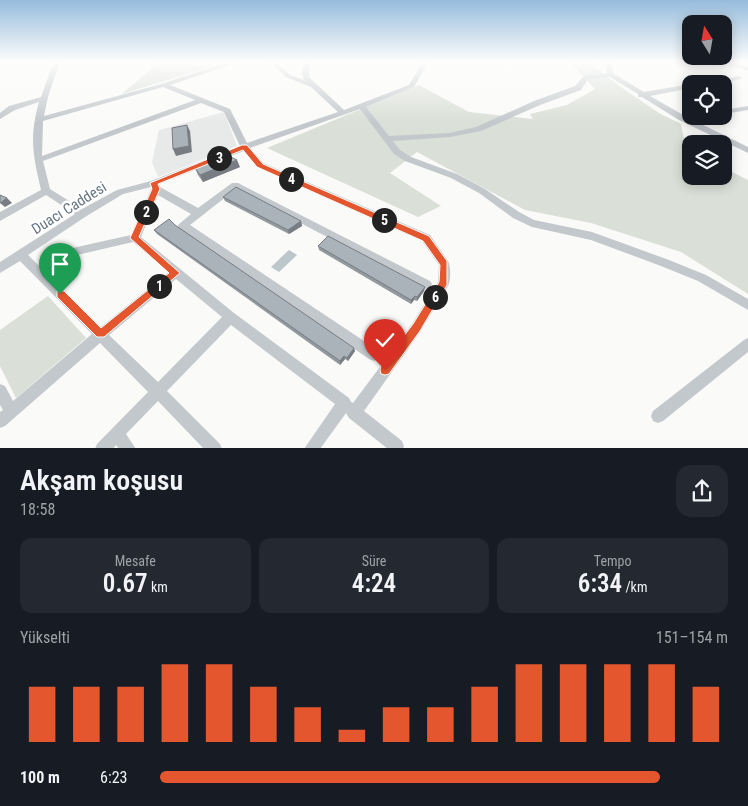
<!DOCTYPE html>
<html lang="tr">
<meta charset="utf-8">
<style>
body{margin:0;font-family:"Roboto Condensed",sans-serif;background:#242831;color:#f1f3f6;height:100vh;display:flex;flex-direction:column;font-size:19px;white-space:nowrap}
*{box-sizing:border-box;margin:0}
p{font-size:16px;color:#9ea1a6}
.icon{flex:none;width:28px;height:28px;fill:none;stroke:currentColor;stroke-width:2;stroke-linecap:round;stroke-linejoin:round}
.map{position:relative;height:448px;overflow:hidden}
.panel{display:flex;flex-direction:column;background:#171b24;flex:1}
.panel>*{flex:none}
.needle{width:32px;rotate:349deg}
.tools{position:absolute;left:682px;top:15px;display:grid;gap:10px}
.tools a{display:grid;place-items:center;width:50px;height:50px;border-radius:10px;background:#171b24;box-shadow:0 2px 12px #0003;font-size:25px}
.pin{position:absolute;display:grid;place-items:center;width:42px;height:42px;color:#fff;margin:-51px -21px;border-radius:50% 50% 50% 0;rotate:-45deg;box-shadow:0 0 5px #0007}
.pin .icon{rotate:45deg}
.km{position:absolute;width:25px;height:25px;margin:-12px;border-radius:50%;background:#222;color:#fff;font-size:14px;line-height:25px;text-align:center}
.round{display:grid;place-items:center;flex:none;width:52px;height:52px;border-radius:15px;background:#242831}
.head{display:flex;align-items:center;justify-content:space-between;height:85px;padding:0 20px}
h1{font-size:28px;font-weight:600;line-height:38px}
.stats{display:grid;grid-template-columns:repeat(3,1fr);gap:8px;height:85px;padding:5px 20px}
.stats div{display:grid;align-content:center;border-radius:12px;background:#242831;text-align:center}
.stats b{font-size:25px;font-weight:600}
.stats small{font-size:14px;font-weight:400}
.stats p{font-size:14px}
.chart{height:140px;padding:10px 20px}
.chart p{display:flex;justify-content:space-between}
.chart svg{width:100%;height:90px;margin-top:5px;stroke:#e4572e;stroke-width:6}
ul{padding:0 20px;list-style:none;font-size:16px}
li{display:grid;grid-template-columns:80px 60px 1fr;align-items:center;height:38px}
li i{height:12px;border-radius:6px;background:#e4572e}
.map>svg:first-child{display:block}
.built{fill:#e8e9e9}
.green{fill:#dadfd7}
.water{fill:#bbc7cb}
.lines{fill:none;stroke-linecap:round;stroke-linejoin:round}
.minor{fill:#c3c8cc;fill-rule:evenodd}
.wall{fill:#929a9f}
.shaded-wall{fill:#777d82}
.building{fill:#aab3b9;stroke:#777d82}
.route{fill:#e4572e;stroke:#fff}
.labels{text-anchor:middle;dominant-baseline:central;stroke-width:5;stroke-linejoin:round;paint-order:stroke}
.street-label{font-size:15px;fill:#657683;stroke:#fff}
</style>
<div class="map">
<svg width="748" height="449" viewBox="0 0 748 449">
<rect width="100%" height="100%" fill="#fafaf8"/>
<path class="built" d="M224 112 237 146 158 177 152 162 159 130Z"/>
<g class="green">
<path d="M160 61H230L122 94Z"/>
<path d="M569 61H587L618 85 659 113 681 124 686 149 691 151V176H724V168L748 180V294L681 252 591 223 525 210 417 152 390 173 441 206 418 217 267 148 419 85 469 112 533 119 530 114 567 105 595 89Z"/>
<path d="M48 296 86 338 16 398 0 366V330Z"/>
</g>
<path class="water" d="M289 250 297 255 279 272 271 267Z"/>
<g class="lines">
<g class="minor">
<path d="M54 61H60L48 97 44 116 161 84 232 61H240L239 62 170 85 230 109 247 143 338 112 311 87 286 77 269 61H275L290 75 304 80 302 73 304 61H310L309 73 310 78 344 110 409 85 419 68 418 61H424L425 68 414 87 366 107 389 136 450 133 476 127 534 101 575 86 584 76 607 73 605 61H611L614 74 644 92 691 84V88L650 96 685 116 748 147V153L679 120 642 97H638V94L610 77 588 79 581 90 540 105 481 131 450 137 393 141 400 150 411 157 457 174 485 189 519 212 534 220 592 232 669 260 706 275 748 299V310L698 281 661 266 591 240 532 227 513 218 479 193 451 178 405 161 394 154 360 109 250 148 263 163 430 235 448 261C451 267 451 280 448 286L420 332 364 411 402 441 404 446 403 449H388L349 418 346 413 320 449H304L335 404 231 325 167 391 220 444 222 449H204L158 401 126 434 136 449H119L116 445 113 449H95L97 444 148 392 100 343 5 426 0 428V412L3 410 0 405V384L5 386 13 401 92 334 20 261 0 273V262L75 214 46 195 0 221V212L41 190C33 155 29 138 39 102L15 110 0 119V113L9 106 41 97ZM163 87 195 100 42 156 43 121ZM201 103 224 112 240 146 151 181 117 190 82 209 50 189 43 161ZM244 151 257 167 422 241 439 265 438 282 412 324 353 403 351 402 349 398 234 313 141 237 158 195 191 214 178 225 179 228 369 359 374 361 379 359 380 355 379 351 190 225 236 189 422 287 426 289 430 287 432 284 430 281 238 183H232L198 208 160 187 159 184ZM151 187V189L131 235 77 247 73 248 72 251 73 254 77 255 133 242 169 272 101 327 28 255 85 217 123 194ZM176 279 222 317 158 382 109 335Z"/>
<path d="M718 61H726L748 67V71Z"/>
<path d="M739 76 742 78 741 79 718 84H701Z"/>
<path d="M748 106V110L724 114V110Z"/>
<path d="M748 338V352L663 421 658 423 653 421 651 416 653 411 744 340Z"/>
</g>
</g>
<g class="wall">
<path d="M240 167 203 182 198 175 195 168Z"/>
<path d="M223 197 301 221 302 226 289 234 225 201Z"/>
<path d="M175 225 355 351 348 361 345 359 340 365 157 234 154 230Z"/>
<path d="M318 246 425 287 424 291 417 301 414 300 411 304 319 250Z"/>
</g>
<g class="shaded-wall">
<path d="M187 125 190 131 192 152 176 156 173 149Z"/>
<path d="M237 160 240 167 203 182 200 175Z"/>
<path d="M7 198 12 203 5 207 0 203Z"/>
<path d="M301 221 302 226 289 234 288 230Z"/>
<path d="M425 287 424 291 417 301V297Z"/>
<path d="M415 296 414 300 411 304V300Z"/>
<path d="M354 348 355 351 348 361 347 358Z"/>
<path d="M344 356 345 359 340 365V361Z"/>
</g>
<g class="building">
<path d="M187 125 189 146 173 149 172 128Z"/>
<path d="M227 155 237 160 200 175 195 168Z"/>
<path d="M236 187 301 221 288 230 223 197Z"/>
<path d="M0 195 7 198 0 203Z"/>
<path d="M169 219 175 225 354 348 347 358 344 356 340 361 154 230Z"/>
<path d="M328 236 425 287 417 297 415 296 411 300 318 246Z"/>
</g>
<linearGradient id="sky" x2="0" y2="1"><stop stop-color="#96bcdc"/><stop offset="0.5" stop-color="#fdfdfc"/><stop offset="1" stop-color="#fdfdfc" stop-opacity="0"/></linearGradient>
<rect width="748" height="123" fill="url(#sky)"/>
<path class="route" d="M242 145H247L263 164 429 236 447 261V285L420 331 389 374 385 375 381 374 380 370 381 366 413 324 439 282 440 265 423 241 257 167 243 150 158 184 160 189 139 237 180 273 104 337H97L57 297V291H64L101 328 169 273 130 238 152 189 150 183Z"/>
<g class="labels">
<g class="street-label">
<text transform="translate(69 208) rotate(-32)">Duacı Caddesi</text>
</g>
</g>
</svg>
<div class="tools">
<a><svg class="needle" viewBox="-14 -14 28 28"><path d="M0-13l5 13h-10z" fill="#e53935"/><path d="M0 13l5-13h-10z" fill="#9ea1a6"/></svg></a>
<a><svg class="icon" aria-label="locate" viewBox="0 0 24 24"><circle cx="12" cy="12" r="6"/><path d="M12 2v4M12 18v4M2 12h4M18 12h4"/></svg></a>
<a><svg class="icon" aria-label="layers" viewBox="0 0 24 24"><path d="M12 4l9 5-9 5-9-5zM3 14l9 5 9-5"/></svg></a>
</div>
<div class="pin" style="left:60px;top:294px;background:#1e9e55"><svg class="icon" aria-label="arrive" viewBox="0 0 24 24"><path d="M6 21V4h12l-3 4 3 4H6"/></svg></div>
<div class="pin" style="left:385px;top:370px;background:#d93025"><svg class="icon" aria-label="check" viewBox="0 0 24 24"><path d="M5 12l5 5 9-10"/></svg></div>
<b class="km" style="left:159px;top:286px">1</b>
<b class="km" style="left:146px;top:212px">2</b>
<b class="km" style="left:219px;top:158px">3</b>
<b class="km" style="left:291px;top:179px">4</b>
<b class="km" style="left:384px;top:220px">5</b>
<b class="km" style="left:435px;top:297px">6</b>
</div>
<section class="panel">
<div class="head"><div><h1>Akşam koşusu</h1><p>18:58</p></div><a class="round"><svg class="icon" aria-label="share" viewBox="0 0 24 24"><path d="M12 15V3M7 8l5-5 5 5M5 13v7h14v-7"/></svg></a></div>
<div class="stats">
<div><p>Mesafe</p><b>0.67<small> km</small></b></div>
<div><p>Süre</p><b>4:24</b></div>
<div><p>Tempo</p><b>6:34<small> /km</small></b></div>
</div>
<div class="chart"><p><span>Yükselti</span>151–154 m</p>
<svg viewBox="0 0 160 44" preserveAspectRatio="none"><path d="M5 44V17M15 44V17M25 44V17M35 44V6M45 44V6M55 44V17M65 44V27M75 44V38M85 44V27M95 44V27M105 44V17M115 44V6M125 44V6M135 44V6M145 44V6M155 44V17"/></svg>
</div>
<ul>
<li><b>100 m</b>6:23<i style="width:88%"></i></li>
</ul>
</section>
